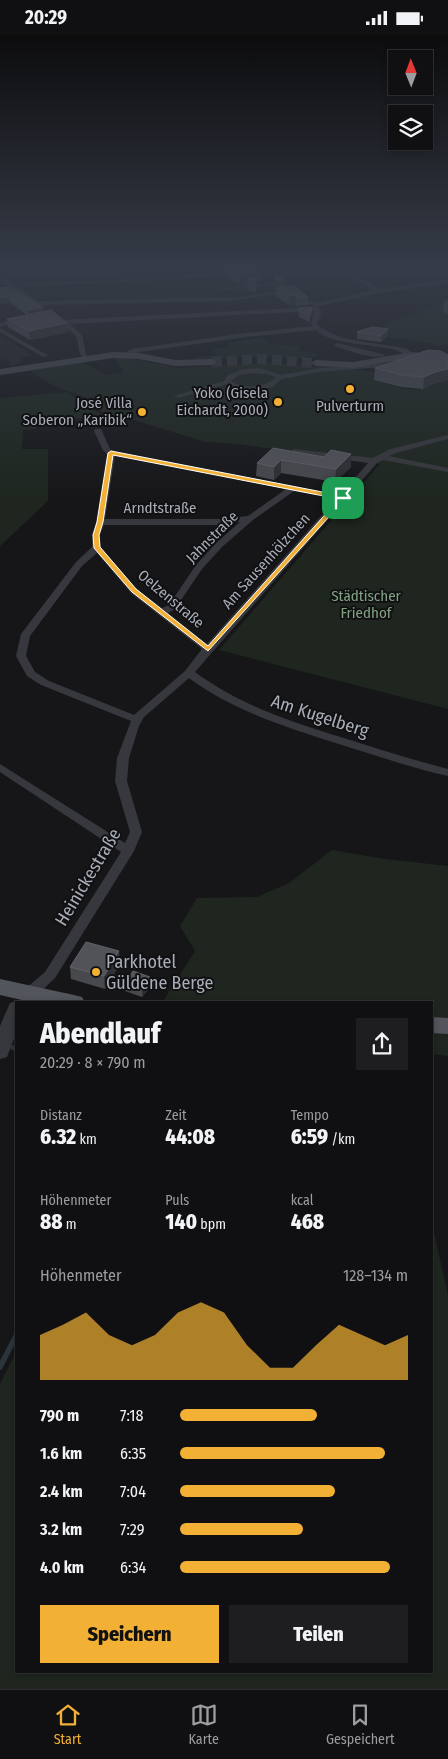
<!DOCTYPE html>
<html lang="de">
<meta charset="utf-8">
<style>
body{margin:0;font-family:"Fira Sans Condensed",sans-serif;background:#1e1e20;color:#f1f3f6;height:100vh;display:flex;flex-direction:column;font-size:19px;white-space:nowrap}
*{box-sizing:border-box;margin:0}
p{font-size:16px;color:#9c9d9f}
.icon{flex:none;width:28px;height:28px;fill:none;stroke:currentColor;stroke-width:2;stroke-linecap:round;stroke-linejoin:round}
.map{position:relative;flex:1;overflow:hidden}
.drawer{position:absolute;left:15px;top:966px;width:418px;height:672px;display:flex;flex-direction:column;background:#101012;border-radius:0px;box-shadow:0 2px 8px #0003,0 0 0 1px #303032}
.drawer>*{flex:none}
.needle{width:32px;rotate:359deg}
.buttons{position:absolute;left:388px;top:15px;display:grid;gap:10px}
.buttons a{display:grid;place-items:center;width:45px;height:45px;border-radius:0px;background:#101012;box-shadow:0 2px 8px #0003,0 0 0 1px #303032;font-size:25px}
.pin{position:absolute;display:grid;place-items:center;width:42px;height:42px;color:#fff;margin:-21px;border-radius:10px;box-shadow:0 2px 8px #0006}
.round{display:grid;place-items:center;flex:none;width:52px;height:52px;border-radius:0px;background:#1e1e20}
.headline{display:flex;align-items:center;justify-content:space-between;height:85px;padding:0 25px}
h1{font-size:28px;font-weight:800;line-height:38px}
.figures{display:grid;grid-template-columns:repeat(3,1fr);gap:8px;height:85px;padding:5px 25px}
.figures div{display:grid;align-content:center}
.figures b{font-size:21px;font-weight:800}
.figures small{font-size:14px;font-weight:400}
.figures p{font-size:14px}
.chart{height:140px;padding:10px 25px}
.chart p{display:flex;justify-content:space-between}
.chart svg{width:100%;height:90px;margin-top:5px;fill:#f2b134;opacity:.7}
.action{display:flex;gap:10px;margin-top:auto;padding:10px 25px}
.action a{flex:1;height:58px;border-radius:0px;background:#f2b134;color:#111;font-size:20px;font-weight:800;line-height:58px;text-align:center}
.action a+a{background:#1e1e20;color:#f1f3f6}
ul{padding:0 25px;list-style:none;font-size:16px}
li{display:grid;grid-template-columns:80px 60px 1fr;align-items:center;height:38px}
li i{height:12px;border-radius:6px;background:#f2b134}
.status{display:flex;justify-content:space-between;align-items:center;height:35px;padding:0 25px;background:#101012;direction:ltr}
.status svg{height:14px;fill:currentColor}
.tab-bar{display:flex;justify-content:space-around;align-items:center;height:70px;border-top:1px solid #303032;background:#101012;font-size:14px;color:#9c9d9f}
.tab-bar a{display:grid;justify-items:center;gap:2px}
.tab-bar .current{color:#f2b134}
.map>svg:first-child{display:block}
.built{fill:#222225}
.green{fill:#1e261f}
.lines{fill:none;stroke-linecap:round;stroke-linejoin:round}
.stream-far1{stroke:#2c353c;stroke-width:4.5}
.stream{stroke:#2c353c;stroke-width:5.5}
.secondary-tunnel{stroke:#333438;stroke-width:10;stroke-dasharray:10 5;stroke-linecap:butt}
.pedestrian{fill:#37383d;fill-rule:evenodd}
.minor{fill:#37383d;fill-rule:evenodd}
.tertiary{fill:#37383d;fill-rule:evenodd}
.secondary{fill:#45474d;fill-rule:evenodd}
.primary{fill:#53555c;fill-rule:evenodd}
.wall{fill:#47494d}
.shaded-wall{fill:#2f3033}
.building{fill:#525359;stroke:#5f6168}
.route{fill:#f2b134;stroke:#fff;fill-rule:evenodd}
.poi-dot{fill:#f2b134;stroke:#111113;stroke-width:2}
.labels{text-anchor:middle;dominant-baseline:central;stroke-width:4;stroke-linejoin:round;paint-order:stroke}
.far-poi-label{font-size:15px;fill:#a8adb8;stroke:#111113;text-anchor:end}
.far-street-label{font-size:15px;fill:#a8adb8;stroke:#111113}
.far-park-label{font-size:15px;fill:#7fa381;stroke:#111113}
.street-label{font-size:18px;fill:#a8adb8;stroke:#111113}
.poi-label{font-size:18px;fill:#a8adb8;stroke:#111113;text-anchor:start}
</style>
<div class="status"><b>20:29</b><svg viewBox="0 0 49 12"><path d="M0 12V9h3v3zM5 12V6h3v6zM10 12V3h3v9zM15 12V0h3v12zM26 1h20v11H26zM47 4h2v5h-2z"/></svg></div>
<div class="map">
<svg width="448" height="1654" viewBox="0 0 448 1654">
<rect width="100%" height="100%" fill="#161618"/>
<path class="built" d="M0 301 16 310 33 320 20 324 24 326 12 331 6 325 0 324Z"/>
<g class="green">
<path d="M151 258 201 259 205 264 105 266 106 261H147Z"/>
<path d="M448 266V309L436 311 431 308 386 302 380 293C384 289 437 270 448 266Z"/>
<path d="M262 303 270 309 299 311V316L317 318 316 322 307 321 305 324 265 321 196 325 193 323 217 320 212 315 231 311 228 308Z"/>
<path d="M114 323 132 324 179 333 271 328 369 336 375 337 374 344C388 350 407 356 422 354 430 353 440 347 448 345V674L219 615 380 429 238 409 206 407 127 383 107 381 86 363 52 350 29 335 81 326 105 340 124 337Z"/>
<path d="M67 357 101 380 94 384 37 382 36 394 23 395 22 414H48V466L0 511V363Z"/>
<path d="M332 815 385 824 448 831V1021L431 1019V968H162L195 916 180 891 197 863 257 862 289 848Z"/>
<path d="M431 1184 448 1260V1654H0V1349L16 1317V1638H431Z"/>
</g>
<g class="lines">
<path class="stream-far1" d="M12 1012 16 1015"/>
<path class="stream" d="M0 1332 16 1301"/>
<path class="secondary-tunnel" d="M212 327 260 324 316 328"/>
<g class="pedestrian">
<path d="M84 232H88L90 242 86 241Z"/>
<path d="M240 232H245L264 240 260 241Z"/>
<path d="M238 237 240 239 123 247 10 251 8 250 10 249 123 245Z"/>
<path d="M276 247 278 249 221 255 219 254Z"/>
<path d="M288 255 290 257 230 266 227 264Z"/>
<path d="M308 265 319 268 320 269 317 271 306 268Z"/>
<path d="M0 293 47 320 48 321 43 322 0 297Z"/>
</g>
<g class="minor">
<path d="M335 232H342L351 237 394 232 391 234 356 240 380 254 448 244V248L379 258 319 271 321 279 317 289C336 308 381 307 407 314L414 319V321C407 322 400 316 392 314 371 309 332 310 316 295L246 302 133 318 125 322 122 320 131 314 246 298 313 291 311 289 314 276 70 289 82 300 86 319 89 323 86 325 80 319 76 301 60 287 63 285 313 272 314 269 373 255Z"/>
<path d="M411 232H419L448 239V243Z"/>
<path d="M0 239 37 266 230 262 233 264 230 266 42 270 45 273 42 275 0 244Z"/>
<path d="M23 283 26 285 25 286 0 292V288Z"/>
<path d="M337 308 386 320C377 326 346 315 335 311V309Z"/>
<path d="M392 328 396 330 394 331 320 337 282 344 272 352 254 356 238 355 227 349 178 363 174 361 224 346 228 340 244 334 260 333 281 340 320 333ZM252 338 267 339 276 342C264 353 244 355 231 346L239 340Z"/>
<path d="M95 394H101L110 414 114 416 340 460 368 428 296 418 292 416 293 414 373 423 390 414 448 400V404L396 418 389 421 448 433V437L383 425 377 428 195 637C237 668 285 685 334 700 372 712 410 724 448 734V741C412 733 377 721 342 710 289 693 235 677 189 643L144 682 139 691 129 723 127 746 142 797 134 816 55 943 35 962H25L23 958 25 954 45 937 121 817 0 737V729L125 808 130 797 115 746 117 723 131 686 41 650 27 641 16 621 21 599 76 527 92 512V500L96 487 107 419 103 415 94 396ZM115 421 286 454 248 481 220 484H105ZM294 456 336 464 207 609 168 578 175 574 202 534 222 512 253 485ZM240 487 216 508 196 530 169 570 162 573 137 554 101 513 100 500 104 490H220ZM97 518 131 558 202 614 185 636 134 680 49 646 35 637 26 621 30 601 82 531Z"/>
</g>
<path class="tertiary" d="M16 966 20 968H16V998L7 1022 0 1024V991L10 968Z"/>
<g class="secondary">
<path d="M113 317 139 318 175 325 212 324 217 327 212 330 175 331 139 324 113 323 0 340V334Z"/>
<path d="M412 317 448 321V327L412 323 353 333 316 331 311 328 316 325 353 327Z"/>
</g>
<g class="primary">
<path d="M0 944 74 960 82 962 85 968H35L0 960Z"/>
<path d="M431 982 448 983V999L431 998Z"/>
</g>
</g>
<g class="wall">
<path d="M225 232H260V242L259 247H257L256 258 247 254V249L239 250 225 241Z"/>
<path d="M344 232H382L353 235Z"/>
<path d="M274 245 285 252 308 262V270L296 271V269L289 270 276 261V255H274Z"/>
<path d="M0 253 42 277 68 297 30 305 8 292 7 284 27 280 9 267 0 269Z"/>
<path d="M448 265V280L443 277 444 266Z"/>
<path d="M298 273 312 278 309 287 299 282Z"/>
<path d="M388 294V300L381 307 357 304V297Z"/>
<path d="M448 320V345L434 349 423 354 401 352 374 345 375 333Z"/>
<path d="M273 413 324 422 351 419V432L335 447 281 438 274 445 256 441 257 428Z"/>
<path d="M119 916 120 929 105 954 71 944 70 932Z"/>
<path d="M125 947 151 951 142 962 125 956Z"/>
</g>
<g class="shaded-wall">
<path d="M260 232V242L259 247H257L256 258V247L247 243V249L239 250V239Z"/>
<path d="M353 232H382L353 235Z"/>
<path d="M285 243V254L277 253 276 255H274V245Z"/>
<path d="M296 260V269L289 270V261Z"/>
<path d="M8 262 9 267 0 269V263Z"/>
<path d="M42 272V278L28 281V275Z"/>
<path d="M312 272V278L309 287 310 281Z"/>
<path d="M67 288 68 297 30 305 29 296Z"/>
<path d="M388 294V300L381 307V301Z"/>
<path d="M448 334V345L434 349 423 354 424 342 435 337Z"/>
<path d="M351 419V432L335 447 336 434Z"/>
<path d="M281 425V438L274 445V432Z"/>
<path d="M119 916 120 929 105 954 104 941Z"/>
<path d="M150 942 151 951 142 962V954Z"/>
</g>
<g class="building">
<path d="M226 232H260L259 237 239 239Z"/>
<path d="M277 240 285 243 274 245Z"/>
<path d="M258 242 256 247 247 243Z"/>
<path d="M293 250 308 262H297L296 260 289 261 277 253Z"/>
<path d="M9 252 42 272 28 275 8 262 0 263V253Z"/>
<path d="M312 272 310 281 299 276 298 273Z"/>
<path d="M51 275 67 288 29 296 7 284Z"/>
<path d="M372 292 388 294 381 301 357 297Z"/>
<path d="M428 315 441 316 448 320V334L435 337 424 342 402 340 375 333Z"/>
<path d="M273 413 324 422 331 415 351 419 336 434 281 425 274 432 257 428Z"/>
<path d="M86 907 119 916 104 941 70 932Z"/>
<path d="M133 936 150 942 142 954 125 947Z"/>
</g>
<linearGradient id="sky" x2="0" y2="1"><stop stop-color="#0c0c0d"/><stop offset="0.5" stop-color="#363c48"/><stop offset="1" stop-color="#363c48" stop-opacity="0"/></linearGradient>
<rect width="448" height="463" fill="url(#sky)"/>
<path class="route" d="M111 416 343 461 346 463 208 616 132 557 94 513 93 500 97 487 108 418ZM113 420 339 464 208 611 136 554 100 512 99 500 103 487Z"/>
<g class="poi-dot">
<circle cx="350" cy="354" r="5"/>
<circle cx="278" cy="367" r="5"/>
<circle cx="142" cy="377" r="5"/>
<circle cx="96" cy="937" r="5"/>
</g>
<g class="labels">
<g class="far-poi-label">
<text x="268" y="358">Yoko (Gisela<tspan x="268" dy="17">Eichardt, 2000)</tspan></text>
<text x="132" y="368">José Villa<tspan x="132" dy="17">Soberon „Karibik“</tspan></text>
<text x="350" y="371" text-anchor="middle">Pulverturm</text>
</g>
<g class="far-street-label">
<text x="160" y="473">Arndtstraße</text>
<text transform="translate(212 502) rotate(-45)">Jahnstraße</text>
<text transform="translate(266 526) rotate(-48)">Am Sausenhölzchen</text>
<text transform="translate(171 564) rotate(40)">Oelzenstraße</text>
</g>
<g class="far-park-label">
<text x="366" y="561">Städtischer<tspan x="366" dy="17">Friedhof</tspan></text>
</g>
<g class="street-label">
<text transform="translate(320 681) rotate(18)">Am Kugelberg</text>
<text transform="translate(88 842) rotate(-59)">Heinickestraße</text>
</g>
<g class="poi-label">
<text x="106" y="927">Parkhotel<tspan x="106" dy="21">Güldene Berge</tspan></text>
</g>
</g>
</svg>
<div class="buttons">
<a><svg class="needle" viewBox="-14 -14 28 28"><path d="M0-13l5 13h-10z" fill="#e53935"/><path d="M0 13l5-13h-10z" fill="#9c9d9f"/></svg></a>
<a><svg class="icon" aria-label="layers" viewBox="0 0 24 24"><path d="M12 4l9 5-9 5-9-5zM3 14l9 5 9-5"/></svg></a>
</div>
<div class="pin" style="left:343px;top:463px;background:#1e9e55"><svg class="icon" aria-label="arrive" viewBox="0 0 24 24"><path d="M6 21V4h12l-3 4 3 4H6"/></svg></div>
<section class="drawer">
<div class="headline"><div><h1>Abendlauf</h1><p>20:29 · 8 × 790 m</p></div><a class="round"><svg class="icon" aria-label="share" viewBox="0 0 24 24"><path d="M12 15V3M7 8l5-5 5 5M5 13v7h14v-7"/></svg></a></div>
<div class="figures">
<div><p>Distanz</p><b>6.32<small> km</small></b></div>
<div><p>Zeit</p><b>44:08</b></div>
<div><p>Tempo</p><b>6:59<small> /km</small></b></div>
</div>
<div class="figures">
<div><p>Höhenmeter</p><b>88<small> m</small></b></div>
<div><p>Puls</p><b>140<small> bpm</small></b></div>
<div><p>kcal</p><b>468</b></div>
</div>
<div class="chart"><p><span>Höhenmeter</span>128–134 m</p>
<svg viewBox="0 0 160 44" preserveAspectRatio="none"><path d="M0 44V22L10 17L20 11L30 22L40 27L50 22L60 11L70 6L80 11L90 27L100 38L110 38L120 27L130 17L140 22L150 27L160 22V44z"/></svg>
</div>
<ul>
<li><b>790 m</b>7:18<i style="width:60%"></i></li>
<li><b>1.6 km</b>6:35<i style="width:90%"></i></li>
<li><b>2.4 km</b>7:04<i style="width:68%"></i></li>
<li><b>3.2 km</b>7:29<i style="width:54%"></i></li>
<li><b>4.0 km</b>6:34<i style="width:92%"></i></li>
</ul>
<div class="action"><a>Speichern</a><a>Teilen</a></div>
</section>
</div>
<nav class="tab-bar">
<a class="current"><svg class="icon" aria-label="home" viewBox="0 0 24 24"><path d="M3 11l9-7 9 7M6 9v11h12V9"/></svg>Start</a>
<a><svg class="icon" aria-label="map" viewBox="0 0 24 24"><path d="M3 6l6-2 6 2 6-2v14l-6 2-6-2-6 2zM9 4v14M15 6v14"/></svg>Karte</a>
<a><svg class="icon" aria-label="saved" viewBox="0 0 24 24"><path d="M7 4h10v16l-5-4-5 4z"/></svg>Gespeichert</a>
</nav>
